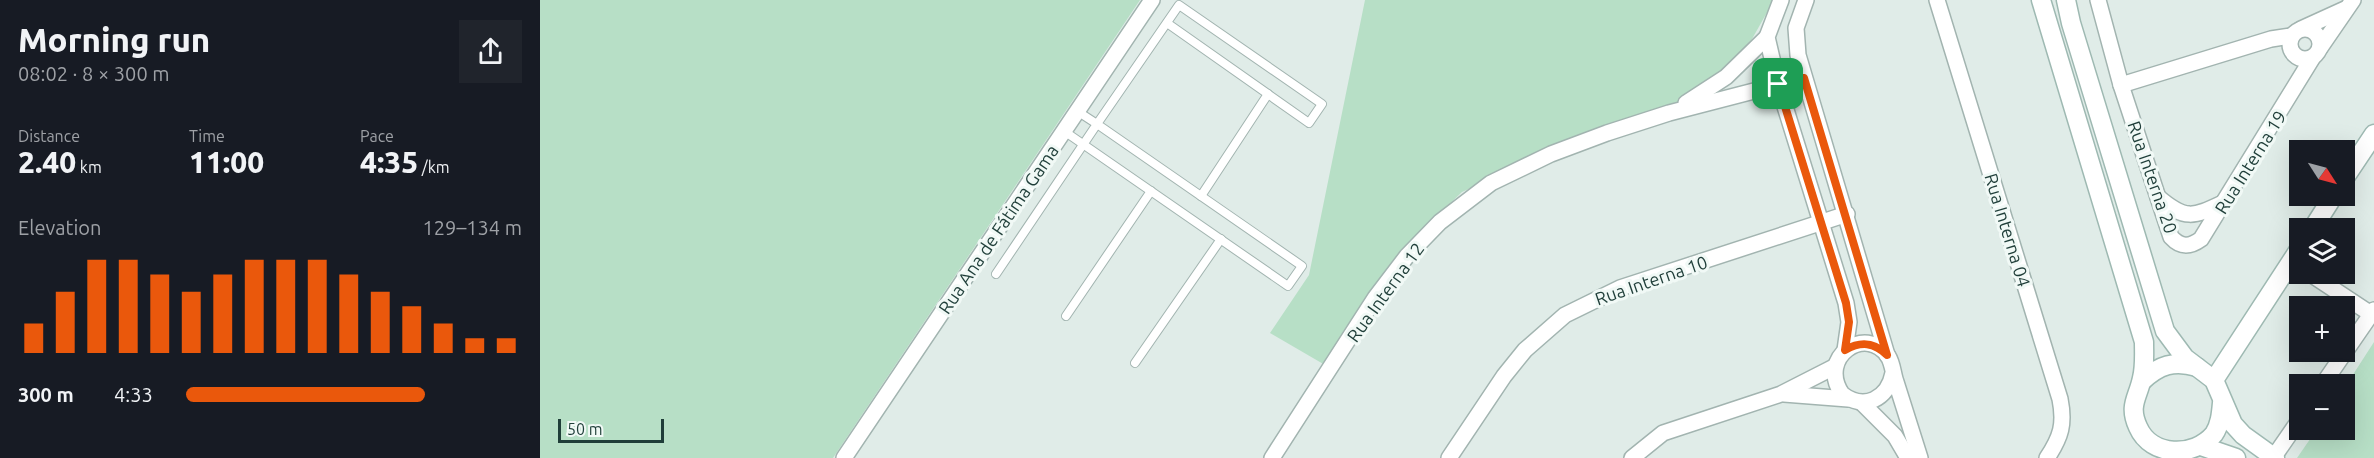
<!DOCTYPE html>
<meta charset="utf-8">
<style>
body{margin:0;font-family:Ubuntu,sans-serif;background:#20242c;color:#f1f3f6;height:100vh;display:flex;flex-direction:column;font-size:22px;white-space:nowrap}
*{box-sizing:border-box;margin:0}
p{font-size:20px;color:#9ea1a6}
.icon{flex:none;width:33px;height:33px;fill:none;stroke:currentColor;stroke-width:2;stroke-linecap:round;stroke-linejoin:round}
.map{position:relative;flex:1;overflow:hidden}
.sheet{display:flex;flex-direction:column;background:#171b24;width:540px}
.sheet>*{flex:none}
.needle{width:39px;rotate:126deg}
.buttons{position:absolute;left:1749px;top:140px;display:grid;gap:12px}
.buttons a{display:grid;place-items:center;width:66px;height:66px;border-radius:0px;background:#171b24;box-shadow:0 6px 24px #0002;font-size:30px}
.scale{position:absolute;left:18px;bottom:15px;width:106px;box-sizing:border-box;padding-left:6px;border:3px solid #1f3e39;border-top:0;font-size:16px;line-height:21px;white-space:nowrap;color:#1f3e39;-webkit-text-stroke:4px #f1f9f6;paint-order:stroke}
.pin{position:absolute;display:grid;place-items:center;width:51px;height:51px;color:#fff;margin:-26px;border-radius:12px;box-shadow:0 3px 9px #0006}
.round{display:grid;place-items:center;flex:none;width:63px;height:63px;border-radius:0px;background:#20242c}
.headline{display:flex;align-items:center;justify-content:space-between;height:102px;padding:0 18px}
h1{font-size:33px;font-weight:800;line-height:45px}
.figures{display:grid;grid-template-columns:repeat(3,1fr);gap:9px;height:102px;padding:6px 18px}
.figures div{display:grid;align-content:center}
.figures b{font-size:30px;font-weight:800}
.figures small{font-size:16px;font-weight:400}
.figures p{font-size:16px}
.chart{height:168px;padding:12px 18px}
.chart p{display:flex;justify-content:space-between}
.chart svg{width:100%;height:108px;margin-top:6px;stroke:#ea580c;stroke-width:6}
ul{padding:0 18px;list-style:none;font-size:20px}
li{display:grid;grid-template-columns:96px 72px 1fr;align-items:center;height:45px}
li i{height:15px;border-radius:8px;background:#ea580c}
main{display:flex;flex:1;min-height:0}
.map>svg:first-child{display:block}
.green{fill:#b7dfc6}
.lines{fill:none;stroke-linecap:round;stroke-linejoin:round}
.lane-casing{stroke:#a2b4b0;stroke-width:10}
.street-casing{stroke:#a2b4b0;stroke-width:18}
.secondary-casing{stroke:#9eb9b2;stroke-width:21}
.lane{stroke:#fff;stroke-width:8}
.street{stroke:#fff;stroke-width:15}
.secondary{stroke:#fff;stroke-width:18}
.route-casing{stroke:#fff;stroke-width:12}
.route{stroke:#ea580c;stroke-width:8}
.labels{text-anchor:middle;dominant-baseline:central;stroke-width:6;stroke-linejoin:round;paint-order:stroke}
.street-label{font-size:18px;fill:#1f3e39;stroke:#f1f9f6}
</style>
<main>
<section class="sheet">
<div class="headline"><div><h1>Morning run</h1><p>08:02 · 8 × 300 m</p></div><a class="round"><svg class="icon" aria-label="share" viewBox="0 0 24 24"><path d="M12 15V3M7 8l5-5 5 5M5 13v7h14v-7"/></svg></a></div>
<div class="figures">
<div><p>Distance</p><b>2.40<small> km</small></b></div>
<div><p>Time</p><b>11:00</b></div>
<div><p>Pace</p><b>4:35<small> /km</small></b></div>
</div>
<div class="chart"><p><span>Elevation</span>129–134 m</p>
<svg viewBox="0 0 160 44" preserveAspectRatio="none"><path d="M5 44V32M15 44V19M25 44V6M35 44V6M45 44V12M55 44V19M65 44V12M75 44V6M85 44V6M95 44V6M105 44V12M115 44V19M125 44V25M135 44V32M145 44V38M155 44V38"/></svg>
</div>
<ul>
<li><b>300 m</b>4:33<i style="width:71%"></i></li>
</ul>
</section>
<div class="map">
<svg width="1834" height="458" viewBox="0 0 1834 458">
<rect width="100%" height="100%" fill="#e0ece8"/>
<g class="green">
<path d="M0 0H600L293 458H0Z"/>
<path d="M825 0H1234L1212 39 1179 76 1148 98 1056 131 922 192 879 233 785 365 730 333 769 275Z"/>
<path d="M1834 342V458H1757L1777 429H1804L1805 387Z"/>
</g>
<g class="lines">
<g class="lane-casing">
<g id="lane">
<path d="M524 131 748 286 762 266 557 124 639 5 782 104 769 123 627 23"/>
<path d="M661 196 728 94"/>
<path d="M456 274 557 124 537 111"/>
<path d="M526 316 611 191"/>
<path d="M595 363 681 239"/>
</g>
</g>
<g class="street-casing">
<g id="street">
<path d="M1241 0 1227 37 1238 84 1306 303 1309 322 1305 350"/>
<path d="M1266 0 1256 28 1258 55 1347 355"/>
<path d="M1397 0 1520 399C1525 424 1521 437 1507 458"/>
<path d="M1558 0 1581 85 1631 237C1641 248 1650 247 1661 239L1773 57"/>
<circle cx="1765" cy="44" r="15"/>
<path d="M1761 29 1805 9"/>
<path d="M1780 48 1813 0"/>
<path d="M1581 85 1731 39 1751 36"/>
<path d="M1146 103 1186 77 1227 37"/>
<path d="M1618 197C1646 221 1653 217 1685 202"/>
<path d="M1769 273 1831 314"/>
<path d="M1353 373C1348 399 1324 411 1302 394 1277 357 1326 324 1348 356 1353 364 1353 374 1356 382 1364 408 1372 433 1380 458"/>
<path d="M1783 384 1834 310"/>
<path d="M1244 394 1308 399"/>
<path d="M1322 403 1355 436 1368 458"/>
<path d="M304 458 612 0"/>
<path d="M732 458 835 298 867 256 900 222 951 183 1011 154 1067 133 1129 113 1264 78"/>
<path d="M909 458 964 376 985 350 1025 315 1080 288 1307 214"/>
<path d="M1092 458 1123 433 1241 394 1294 367"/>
<path d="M1733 458 1760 419"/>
</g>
</g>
<g class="secondary-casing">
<g id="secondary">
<path d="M1501 0 1604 342C1604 354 1605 366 1602 378 1598 398 1588 405 1598 427 1611 457 1654 458 1674 434 1680 425 1681 414 1682 403"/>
<path d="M1526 0 1531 23 1625 331 1645 358 1674 380 1693 424 1703 435 1735 458"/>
<path d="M1804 179 1834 134"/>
<path d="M1773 228 1794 195"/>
<path d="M1674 380 1760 248"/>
<path d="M1602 381C1619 365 1634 360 1657 367"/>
<path d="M1661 446 1696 458"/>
</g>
</g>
<use href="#lane" class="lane"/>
<use href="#street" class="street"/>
<use href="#secondary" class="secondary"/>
</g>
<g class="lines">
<g class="route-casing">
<path id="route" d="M1264 78 1347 355C1334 342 1321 341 1305 350L1309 322 1306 303 1238 84Z"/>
</g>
<use href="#route" class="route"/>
</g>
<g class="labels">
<g class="street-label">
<text transform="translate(1710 162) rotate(-58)">Rua Interna 19</text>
<text transform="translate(1613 177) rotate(71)">Rua Interna 20</text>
<text transform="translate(458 229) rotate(-56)">Rua Ana de Fátima Gama</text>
<text transform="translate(1468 230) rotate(73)">Rua Interna 04</text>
<text transform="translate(1111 280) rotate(-19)">Rua Interna 10</text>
<text transform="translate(845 292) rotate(-54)">Rua Interna 12</text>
</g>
</g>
</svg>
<div class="buttons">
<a><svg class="needle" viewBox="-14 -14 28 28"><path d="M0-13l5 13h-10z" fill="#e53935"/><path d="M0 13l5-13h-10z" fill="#9ea1a6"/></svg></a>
<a><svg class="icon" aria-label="layers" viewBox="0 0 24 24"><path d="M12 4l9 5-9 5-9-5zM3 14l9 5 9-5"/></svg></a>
<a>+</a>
<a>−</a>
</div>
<div class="scale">50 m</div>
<div class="pin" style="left:1238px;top:84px;background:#1e9e55"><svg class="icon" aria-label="arrive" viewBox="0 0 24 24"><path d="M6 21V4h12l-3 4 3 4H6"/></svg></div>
</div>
</main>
